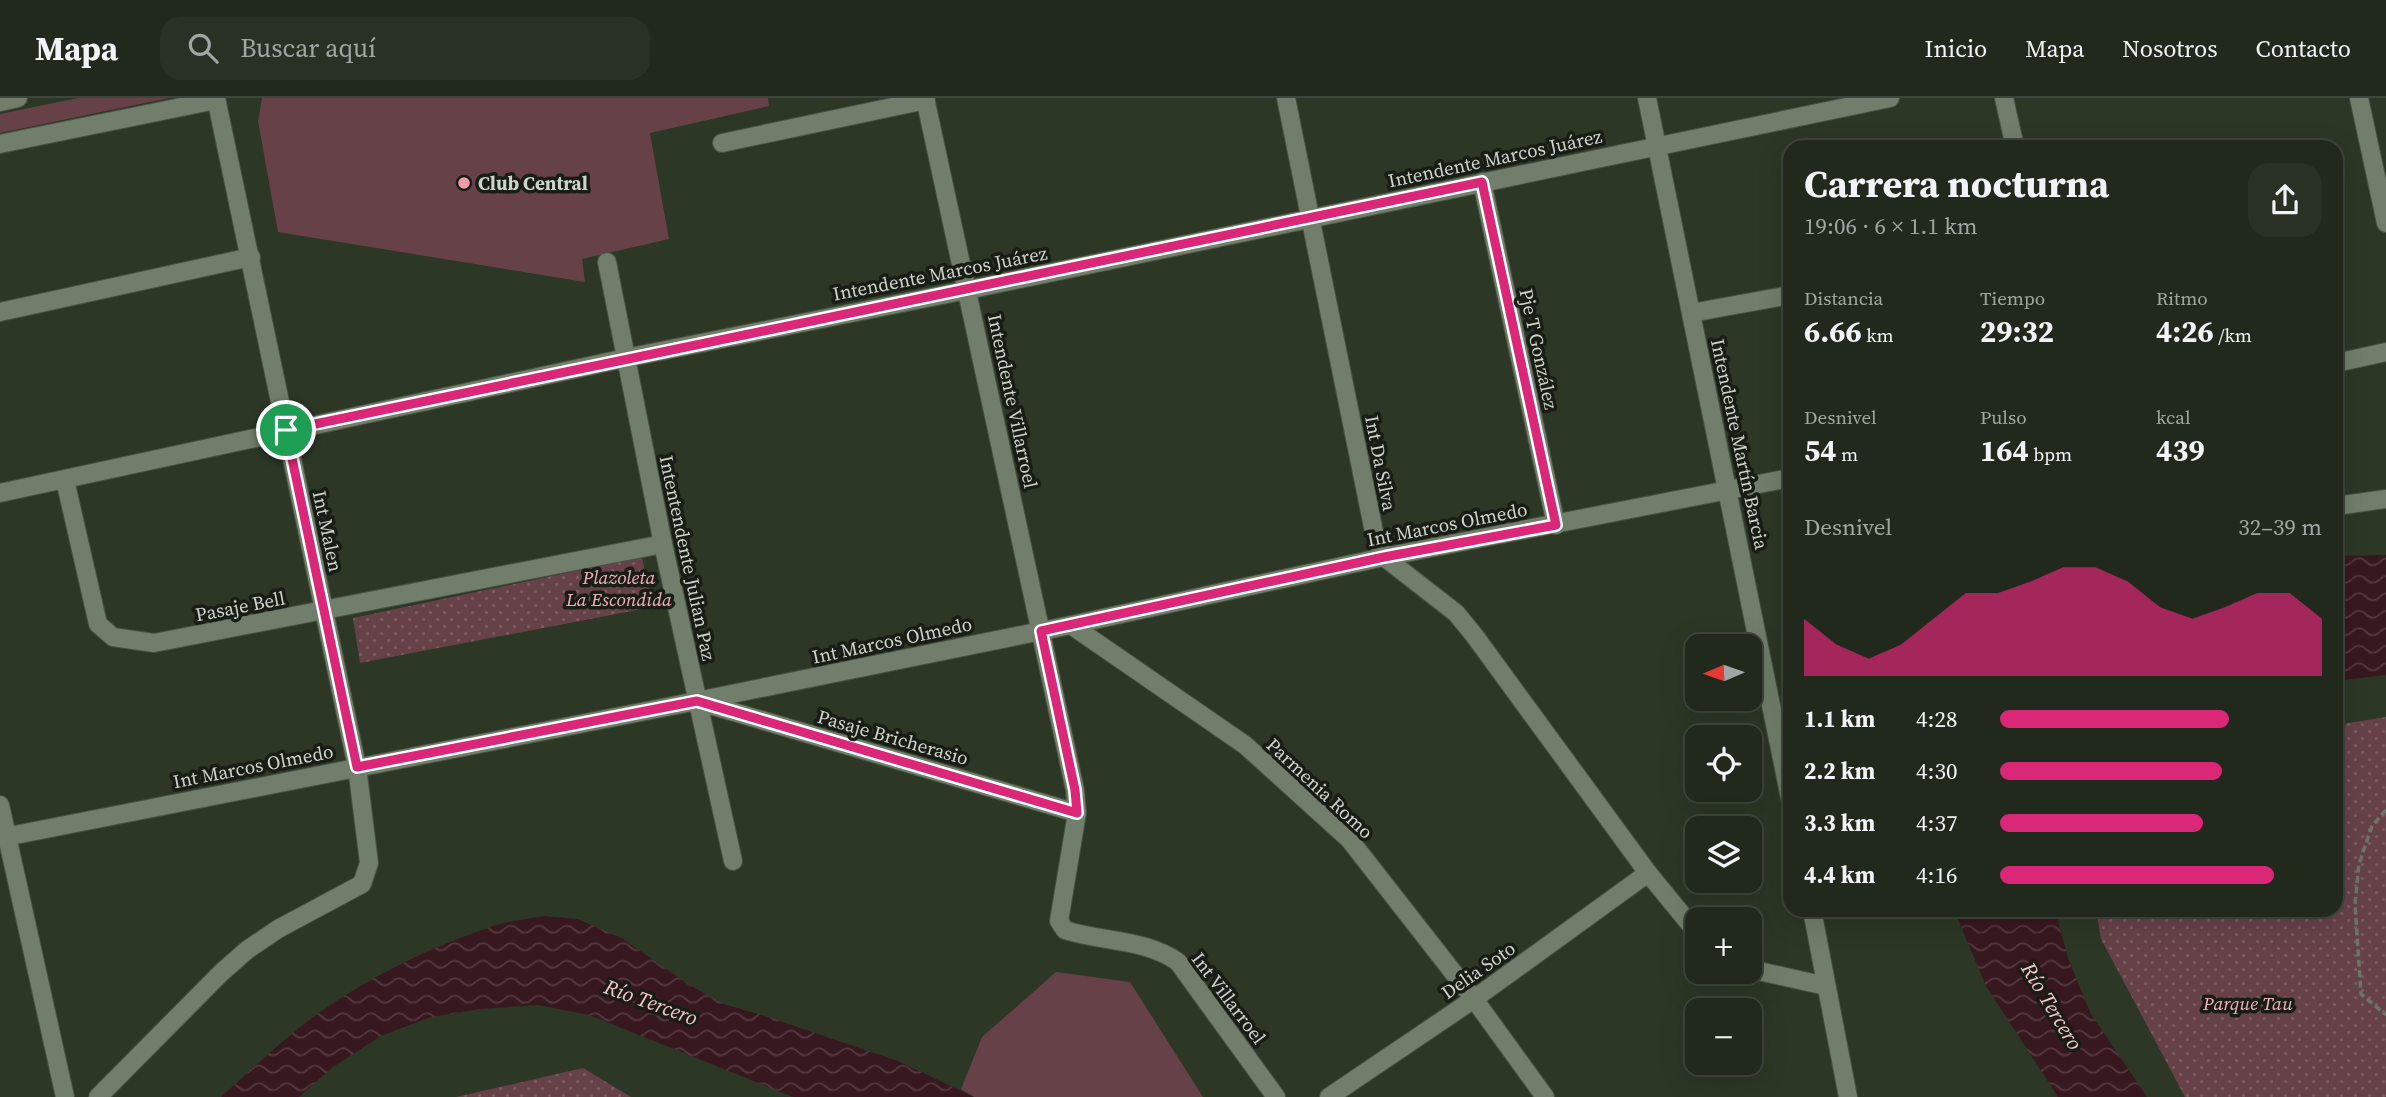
<!DOCTYPE html>
<html lang="es">
<meta charset="utf-8">
<style>
body{margin:0;font-family:"Source Serif 4",serif;background:#293125;color:#f1f3f6;height:100vh;display:flex;flex-direction:column;font-size:26px;white-space:nowrap}
*{box-sizing:border-box;margin:0}
p{font-size:23px;color:#a2a6a3}
.icon{flex:none;width:38px;height:38px;fill:none;stroke:currentColor;stroke-width:2;stroke-linecap:round;stroke-linejoin:round}
.map{position:relative;flex:1;overflow:hidden}
.panel{position:absolute;left:1783px;top:42px;width:560px;height:777px;display:flex;flex-direction:column;background:#21291c;border-radius:21px;box-shadow:0 7px 28px #0002,0 0 0 2px #3e453b}
.panel>*{flex:none}
.needle{width:46px;rotate:268deg}
.fabs{position:absolute;left:1685px;top:536px;display:grid;gap:14px}
.fabs a{display:grid;place-items:center;width:77px;height:77px;border-radius:14px;background:#21291c;box-shadow:0 7px 28px #0002,0 0 0 2px #3e453b;font-size:35px}
.pin{position:absolute;display:grid;place-items:center;width:60px;height:60px;color:#fff;margin:-30px;border:4px solid #fff;border-radius:50%;box-shadow:0 2px 7px #0007}
.round{display:grid;place-items:center;flex:none;width:74px;height:74px;border-radius:21px;background:#293125}
.head{display:flex;align-items:center;justify-content:space-between;height:119px;padding:0 21px}
h1{font-size:38px;font-weight:700;line-height:52px}
.stats{display:grid;grid-template-columns:repeat(3,1fr);gap:10px;height:119px;padding:7px 21px}
.stats div{display:grid;align-content:center}
.stats b{font-size:30px;font-weight:700}
.stats small{font-size:19px;font-weight:400}
.stats p{font-size:19px}
.chart{height:196px;padding:14px 21px}
.chart p{display:flex;justify-content:space-between}
.chart svg{width:100%;height:126px;margin-top:7px;fill:#db2777;opacity:.7}
ul{padding:0 21px;list-style:none;font-size:23px}
li{display:grid;grid-template-columns:112px 84px 1fr;align-items:center;height:52px}
li i{height:18px;border-radius:9px;background:#db2777}
header{display:flex;align-items:center;gap:42px;box-sizing:border-box;height:98px;padding:0 35px;background:#21291c;border-bottom:2px solid #3e453b}
header strong{font-size:33px}
nav{display:flex;gap:38px;margin-inline-start:auto;font-size:24px}
.search{width:490px;height:63px;background:#293125;display:flex;align-items:center;gap:18px;box-sizing:border-box;padding:0 24px;border-radius:21px;color:#a2a6a3;font-size:26px}
.map>svg:first-child{display:block}
.green{fill:#664148}
.park{fill:url(#park-dots)}
.water{fill:url(#water-waves)}
.lines{fill:none;stroke-linecap:round;stroke-linejoin:round}
.minor-casing{stroke:#485243;stroke-width:20}
.path{stroke:#6b7567;stroke-width:3.5;stroke-dasharray:7 3.5;stroke-linecap:butt}
.minor{stroke:#717e6b;stroke-width:18}
.route-casing{stroke:#fff;stroke-width:14}
.route{stroke:#db2777;stroke-width:9}
.poi-dot{fill:#f39aab;stroke:#181d15;stroke-width:2.5}
.labels{text-anchor:middle;dominant-baseline:central;stroke-width:7;stroke-linejoin:round;paint-order:stroke}
.street-label{font-size:19px;fill:#cdd4ca;stroke:#181d15}
.poi-label{font-size:19px;font-weight:bold;fill:#cdd4ca;stroke:#181d15;text-anchor:start}
.park-label{font-size:19px;font-style:italic;fill:#f4afbb;stroke:#181d15}
.water-label{font-size:21px;font-style:italic;fill:#fcc3cd;stroke:#181d15}
</style>
<header>
<strong>Mapa</strong>
<div class="search"><svg class="icon" aria-label="search" viewBox="0 0 24 24"><circle cx="10" cy="10" r="6"/><path d="M15 15l6 6"/></svg>Buscar aquí</div>
<nav><a>Inicio</a><a>Mapa</a><a>Nosotros</a><a>Contacto</a></nav>
</header>
<div class="map">
<svg width="2386" height="999" viewBox="0 0 2386 999">
<defs>
<pattern id="park-dots" width="8" height="8" patternUnits="userSpaceOnUse" patternTransform="scale(1.75)"><rect width="8" height="8" fill="#664148"/><path d="M2 2h.1M6 6h.1" fill="none" stroke="#7b5c61" stroke-width="1.8" stroke-linecap="round"/></pattern>
<pattern id="water-waves" width="16" height="10" patternUnits="userSpaceOnUse" patternTransform="scale(1.75)"><rect width="16" height="10" fill="#38181f"/><path d="M0 5q4-4 8 0t8 0" fill="none" stroke="#54393e"/></pattern>
</defs>
<rect width="100%" height="100%" fill="#2c3726"/>
<g class="green">
<path d="M78 0H169L0 35V16Z"/>
<path d="M262 0H768L769 8 650 35 669 141 582 161 585 184 278 134 258 23Z"/>
<path d="M1056 874 1130 884 1203 999H974L961 991 982 939Z"/>
</g>
<g class="park">
<path d="M642 459 653 509 360 565 353 520Z"/>
<path d="M2386 619V999H2185L2101 841 2096 812H2336V627Z"/>
<path d="M583 970 631 999H456Z"/>
</g>
<g class="water">
<path d="M2386 457V577L2336 583V458Z"/>
<path d="M1954 812H2055L2068 860 2091 916 2147 999H2058L1986 888Z"/>
<path d="M545 818 578 821 623 841 691 888 724 906 768 919 898 963 974 999H793L589 917 538 907 480 911 431 919 381 938 333 969 299 999H221C254 969 287 937 323 912 373 877 439 845 497 827 512 822 529 821 545 818Z"/>
</g>
<g class="lines">
<g class="minor-casing">
<g id="minor">
<path d="M925 0 1075 692 1077 715 1059 823 1065 832C1102 844 1146 841 1178 864L1276 999"/>
<path d="M1286 0 1374 434 1384 459 1456 515 1474 537 1648 775 1698 836"/>
<path d="M1647 0 1790 700"/>
<path d="M2004 0 2015 49"/>
<path d="M2359 0 2386 125"/>
<path d="M0 4 18 0"/>
<path d="M722 45 926 2"/>
<path d="M0 46 216 2"/>
<path d="M1482 84 1556 427"/>
<path d="M607 164 663 446 733 763"/>
<path d="M0 214 251 159"/>
<path d="M1691 215 1790 197"/>
<path d="M2336 265 2386 254"/>
<path d="M65 382 98 526 113 539 154 545 663 446"/>
<path d="M0 395 626 260 967 192 1890 0"/>
<path d="M2336 408 2386 401"/>
<path d="M1071 527 1245 647 1349 741 1474 901 1545 999"/>
<path d="M700 604 1077 715"/>
<path d="M0 707 65 999"/>
<path d="M0 740 697 603 1071 527 1384 459 1790 380"/>
<path d="M1812 812 1848 999"/>
<path d="M1750 871 1826 888"/>
<path d="M98 999 221 875 247 852 278 831 362 786 369 765 357 669 216 0"/>
<path d="M1329 999 1474 901 1648 775"/>
</g>
</g>
<path class="path" d="M2386 712 2372 728 2359 766 2355 806 2361 896 2386 917"/>
<use href="#minor" class="minor"/>
</g>
<g class="lines">
<g class="route-casing">
<path id="route" d="M1482 84 1556 427 1384 459 1041 533 1075 692 1077 715 697 603 357 669 286 332C684 248 1083 167 1482 84Z"/>
</g>
<use href="#route" class="route"/>
</g>
<circle class="poi-dot" cx="464" cy="85" r="7"/>
<g class="labels">
<g class="street-label">
<text transform="translate(1495 60) rotate(-12)">Intendente Marcos Juárez</text>
<text transform="translate(940 175) rotate(-11)">Intendente Marcos Juárez</text>
<text transform="translate(1539 251) rotate(78)">Pje T González</text>
<text transform="translate(1013 303) rotate(78)">Intendente Villarroel</text>
<text transform="translate(1740 346) rotate(78)">Intendente Martín Barcia</text>
<text transform="translate(1381 365) rotate(79)">Int Da Silva</text>
<text transform="translate(1447 426) rotate(-11)">Int Marcos Olmedo</text>
<text transform="translate(328 433) rotate(78)">Int Malen</text>
<text transform="translate(688 460) rotate(78)">Intentendente Julian Paz</text>
<text transform="translate(240 508) rotate(-11)">Pasaje Bell</text>
<text transform="translate(892 542) rotate(-12)">Int Marcos Olmedo</text>
<text transform="translate(893 639) rotate(16)">Pasaje Bricherasio</text>
<text transform="translate(253 668) rotate(-11)">Int Marcos Olmedo</text>
<text transform="translate(1320 690) rotate(43)">Parmenia Romo</text>
<text transform="translate(1478 872) rotate(-35)">Delia Soto</text>
<text transform="translate(1229 900) rotate(53)">Int Villarroel</text>
</g>
<g class="poi-label">
<text x="478" y="85">Club Central</text>
</g>
<g class="park-label">
<text x="619" y="479">Plazoleta<tspan x="619" dy="22">La Escondida</tspan></text>
<text x="2248" y="905">Parque Tau</text>
</g>
<g class="water-label">
<text transform="translate(651 904) rotate(20)">Río Tercero</text>
<text transform="translate(2052 908) rotate(59)">Río Tercero</text>
</g>
</g>
</svg>
<div class="fabs">
<a><svg class="needle" viewBox="-14 -14 28 28"><path d="M0-13l5 13h-10z" fill="#e53935"/><path d="M0 13l5-13h-10z" fill="#a2a6a3"/></svg></a>
<a><svg class="icon" aria-label="locate" viewBox="0 0 24 24"><circle cx="12" cy="12" r="6"/><path d="M12 2v4M12 18v4M2 12h4M18 12h4"/></svg></a>
<a><svg class="icon" aria-label="layers" viewBox="0 0 24 24"><path d="M12 4l9 5-9 5-9-5zM3 14l9 5 9-5"/></svg></a>
<a>+</a>
<a>−</a>
</div>
<div class="pin" style="left:286px;top:332px;background:#1e9e55"><svg class="icon" aria-label="arrive" viewBox="0 0 24 24"><path d="M6 21V4h12l-3 4 3 4H6"/></svg></div>
<section class="panel">
<div class="head"><div><h1>Carrera nocturna</h1><p>19:06 · 6 × 1.1 km</p></div><a class="round"><svg class="icon" aria-label="share" viewBox="0 0 24 24"><path d="M12 15V3M7 8l5-5 5 5M5 13v7h14v-7"/></svg></a></div>
<div class="stats">
<div><p>Distancia</p><b>6.66<small> km</small></b></div>
<div><p>Tiempo</p><b>29:32</b></div>
<div><p>Ritmo</p><b>4:26<small> /km</small></b></div>
</div>
<div class="stats">
<div><p>Desnivel</p><b>54<small> m</small></b></div>
<div><p>Pulso</p><b>164<small> bpm</small></b></div>
<div><p>kcal</p><b>439</b></div>
</div>
<div class="chart"><p><span>Desnivel</span>32–39 m</p>
<svg viewBox="0 0 160 44" preserveAspectRatio="none"><path d="M0 44V24L10 33L20 38L30 33L40 24L50 15L60 15L70 11L80 6L90 6L100 11L110 20L120 24L130 20L140 15L150 15L160 24V44z"/></svg>
</div>
<ul>
<li><b>1.1 km</b>4:28<i style="width:71%"></i></li>
<li><b>2.2 km</b>4:30<i style="width:69%"></i></li>
<li><b>3.3 km</b>4:37<i style="width:63%"></i></li>
<li><b>4.4 km</b>4:16<i style="width:85%"></i></li>
</ul>
</section>
</div>
